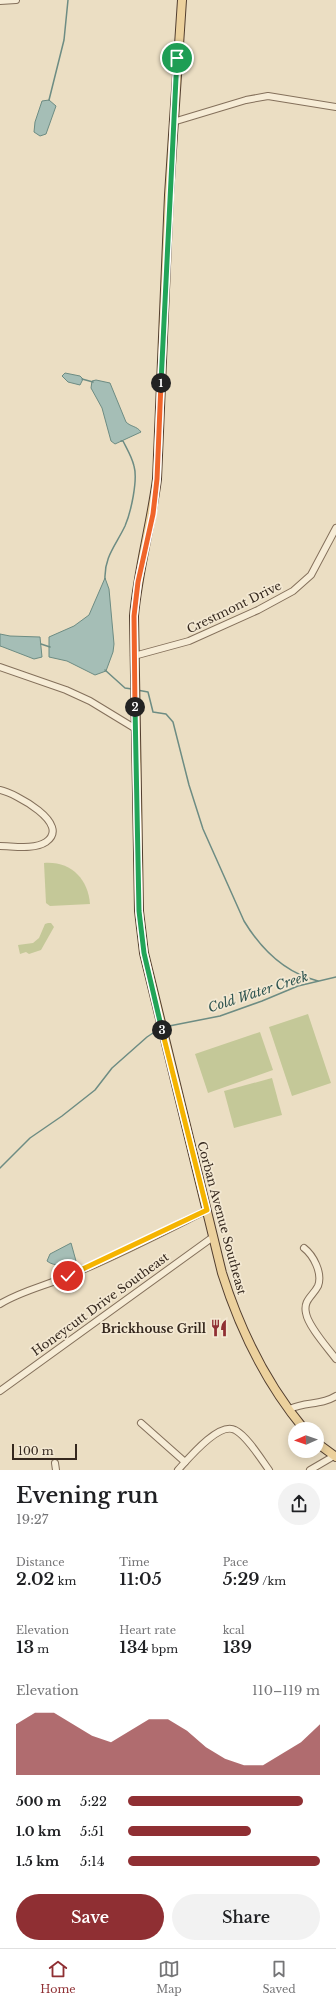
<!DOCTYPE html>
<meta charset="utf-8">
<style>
body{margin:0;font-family:"Libre Baskerville",serif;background:#f2f2f2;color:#202124;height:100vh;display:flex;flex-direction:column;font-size:15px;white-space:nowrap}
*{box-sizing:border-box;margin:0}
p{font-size:13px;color:#757577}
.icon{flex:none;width:22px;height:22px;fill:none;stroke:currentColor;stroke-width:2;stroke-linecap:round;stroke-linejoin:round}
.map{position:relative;height:1470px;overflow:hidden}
.panel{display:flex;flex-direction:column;background:#fff;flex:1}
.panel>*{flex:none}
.needle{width:26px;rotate:268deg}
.fabs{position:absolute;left:288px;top:1422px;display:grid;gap:8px}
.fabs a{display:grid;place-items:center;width:36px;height:36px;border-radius:50%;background:#fff;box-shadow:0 2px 10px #0003;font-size:20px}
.scale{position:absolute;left:12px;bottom:10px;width:65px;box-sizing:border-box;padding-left:4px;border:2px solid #35281e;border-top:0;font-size:11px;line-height:14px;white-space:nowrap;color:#35281e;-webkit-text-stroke:3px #f3e8d2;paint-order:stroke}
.pin{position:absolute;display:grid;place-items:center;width:34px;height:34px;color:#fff;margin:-17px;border:2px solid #fff;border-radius:50%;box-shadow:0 1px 4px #0007}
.km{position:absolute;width:20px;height:20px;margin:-10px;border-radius:50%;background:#222;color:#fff;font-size:11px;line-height:20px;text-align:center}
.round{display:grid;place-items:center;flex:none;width:42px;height:42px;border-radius:21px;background:#f2f2f2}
.headline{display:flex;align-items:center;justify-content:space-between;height:68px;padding:0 16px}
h1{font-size:22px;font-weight:600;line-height:30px}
.metrics{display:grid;grid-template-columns:repeat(3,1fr);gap:6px;height:68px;padding:4px 16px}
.metrics div{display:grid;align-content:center}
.metrics b{font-size:17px;font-weight:600}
.metrics small{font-size:11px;font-weight:400}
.metrics p{font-size:11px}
.chart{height:112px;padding:8px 16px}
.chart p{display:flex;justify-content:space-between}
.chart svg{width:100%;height:72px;margin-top:4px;fill:#8f2f33;opacity:.7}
.button{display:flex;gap:8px;margin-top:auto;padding:8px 16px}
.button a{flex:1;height:46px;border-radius:24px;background:#8f2f33;color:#fff;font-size:16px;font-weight:600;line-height:46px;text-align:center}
.button a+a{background:#f2f2f2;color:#202124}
ul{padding:0 16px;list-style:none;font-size:13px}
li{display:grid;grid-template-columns:64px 48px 1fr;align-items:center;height:30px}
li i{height:10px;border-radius:5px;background:#8f2f33}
.tab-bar{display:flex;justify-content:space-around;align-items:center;height:56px;border-top:1px solid #e0e0e0;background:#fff;font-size:11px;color:#757577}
.tab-bar a{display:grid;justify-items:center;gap:2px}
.tab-bar .current{color:#8f2f33}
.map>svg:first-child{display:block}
.green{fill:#c4c898}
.water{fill:#a5beb6;stroke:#6d8c83}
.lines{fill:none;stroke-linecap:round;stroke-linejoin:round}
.stream{stroke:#6d8c83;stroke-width:1.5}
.minor-casing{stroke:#84705b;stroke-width:8}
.major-casing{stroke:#523e2f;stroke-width:10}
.minor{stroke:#f6ecd6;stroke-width:6}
.major{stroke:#ecd19d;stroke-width:8}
.split-1-casing{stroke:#fff;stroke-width:8}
.split-2-casing{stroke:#fff;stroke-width:8}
.split-3-casing{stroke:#fff;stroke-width:8}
.split-4-casing{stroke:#fff;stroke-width:8}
.split-1{stroke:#22a559;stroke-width:5}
.split-2{stroke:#f0652b;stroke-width:5}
.split-3{stroke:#22a559;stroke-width:5}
.split-4{stroke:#f5b400;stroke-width:5}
.labels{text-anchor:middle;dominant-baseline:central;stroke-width:3.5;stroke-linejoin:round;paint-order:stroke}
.street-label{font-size:12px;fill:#35281e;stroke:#f3e8d2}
.poi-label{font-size:12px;font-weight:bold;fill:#35281e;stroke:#f3e8d2;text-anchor:end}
.water-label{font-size:13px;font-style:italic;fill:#2e5450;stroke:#f3e8d2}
</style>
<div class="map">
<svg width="336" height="1470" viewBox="0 0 336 1470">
<rect width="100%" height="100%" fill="#ebdec3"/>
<g class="green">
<path d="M44 863C71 861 88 879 90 904L50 906 46 903Z"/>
<path d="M48 923H51L54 927 41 950 29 954 26 952 20 954 18 945 33 943 39 938 45 924Z"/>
<path d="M308 1014 331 1083 292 1096 269 1027Z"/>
<path d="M260 1032 273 1070 208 1093 195 1054Z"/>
<path d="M272 1078 282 1115 234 1128 224 1091Z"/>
</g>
<g class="water">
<path d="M49 100 56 106 46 134 40 136 34 132 35 122 42 101Z"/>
<path d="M65 373 80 376 83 379 80 385 68 382 62 376Z"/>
<path d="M96 380 110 383 126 422C131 427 137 426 141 432L115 444 111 441 102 408 91 388 92 381Z"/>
<path d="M105 578 109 589 114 644 113 652 106 671 95 675 67 661 49 657V637L74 626 89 615Z"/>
<path d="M0 634 10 636 40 637 42 657 34 659 3 647 0 646Z"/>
<path d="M71 1243 76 1261C69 1266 54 1267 47 1261L50 1254Z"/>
</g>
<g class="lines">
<g class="stream">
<path d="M49 100 64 40 68 0"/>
<path d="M82 379 93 382"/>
<path d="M105 579C104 557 116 545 125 526 131 512 138 480 134 466 132 457 127 449 123 441H121"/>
<path d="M41 644 50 647"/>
<path d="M105 670 125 688 132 689"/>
<path d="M137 690 148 692 153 712 166 714 173 722 189 785 203 829 244 921C261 949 285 973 318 981"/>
<path d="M164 1027 220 1016 262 1001 298 986 336 977"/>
<path d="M0 1168 30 1138 62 1116 95 1090 112 1068 147 1037 159 1029"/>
</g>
<g class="minor-casing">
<g id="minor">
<path d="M0 1 16 0"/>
<path d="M173 122 246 100 268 96 336 107"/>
<path d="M134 656 189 641 258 610 293 591 311 575 336 528"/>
<path d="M0 667 66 690 90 701 136 729"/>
<path d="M0 790C15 793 72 824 46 842 34 850 13 846 0 846"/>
<path d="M304 1248C313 1255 323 1273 318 1286 313 1296 303 1300 306 1313 308 1326 327 1347 336 1359"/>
<path d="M0 1304C21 1291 45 1286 68 1276 115 1257 161 1233 207 1210"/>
<path d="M0 1391 213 1237"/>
<path d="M290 1409C306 1401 320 1406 336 1396"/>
<path d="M141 1423 185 1462"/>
<path d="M55 1463 56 1470"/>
<path d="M178 1470C188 1459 219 1421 235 1430 247 1436 261 1459 269 1470"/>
<path d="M310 1470 334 1456"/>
</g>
</g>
<g class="major-casing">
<g id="major">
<path d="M182 0 169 195 157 479C151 525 138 570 134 616L139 911 144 953 222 1273C240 1330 265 1382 304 1429"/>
<path d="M317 1443 336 1457"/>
</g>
</g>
<use href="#minor" class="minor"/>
<use href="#major" class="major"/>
</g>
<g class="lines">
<g class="split-1-casing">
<path id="split-1" d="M161 383 177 58"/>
</g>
<g class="split-2-casing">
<path id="split-2" d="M135 707 134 616 138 582 153 514 157 479 161 383"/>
</g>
<g class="split-3-casing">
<path id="split-3" d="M135 707 139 911 144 953 162 1030"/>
</g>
<g class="split-4-casing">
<path id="split-4" d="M68 1276 207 1210 162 1030"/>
</g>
<use href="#split-1" class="split-1"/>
<use href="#split-2" class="split-2"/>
<use href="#split-3" class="split-3"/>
<use href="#split-4" class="split-4"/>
</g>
<defs>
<g id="restaurant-bare" transform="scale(1.38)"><path d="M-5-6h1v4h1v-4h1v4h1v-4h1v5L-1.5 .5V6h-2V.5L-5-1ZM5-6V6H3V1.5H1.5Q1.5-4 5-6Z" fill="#8f2f33" stroke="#f3e8d2" stroke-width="2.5" paint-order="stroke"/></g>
</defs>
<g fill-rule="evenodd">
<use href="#restaurant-bare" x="219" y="1328"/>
</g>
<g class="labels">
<g class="street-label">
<text transform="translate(234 607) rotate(-26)">Crestmont Drive</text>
<text transform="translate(222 1218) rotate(75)">Corban Avenue Southeast</text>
<text transform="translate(100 1304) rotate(-36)">Honeycutt Drive Southeast</text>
</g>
<g class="poi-label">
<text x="206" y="1328">Brickhouse Grill</text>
</g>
<g class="water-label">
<text transform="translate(258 992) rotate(-18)">Cold Water Creek</text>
</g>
</g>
</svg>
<div class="fabs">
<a><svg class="needle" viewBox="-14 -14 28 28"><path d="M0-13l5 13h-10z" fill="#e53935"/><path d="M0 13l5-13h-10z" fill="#757577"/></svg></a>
</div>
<div class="scale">100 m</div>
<div class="pin" style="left:177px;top:58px;background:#1e9e55"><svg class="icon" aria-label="arrive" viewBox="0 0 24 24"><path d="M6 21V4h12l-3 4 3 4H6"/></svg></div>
<div class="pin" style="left:68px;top:1276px;background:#d93025"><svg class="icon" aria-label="check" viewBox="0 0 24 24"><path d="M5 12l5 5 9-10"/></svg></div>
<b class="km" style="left:161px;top:383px">1</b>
<b class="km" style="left:135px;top:707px">2</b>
<b class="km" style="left:162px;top:1030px">3</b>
</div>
<section class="panel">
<div class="headline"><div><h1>Evening run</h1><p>19:27</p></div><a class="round"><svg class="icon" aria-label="share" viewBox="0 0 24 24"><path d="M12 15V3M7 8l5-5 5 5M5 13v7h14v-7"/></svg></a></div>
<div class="metrics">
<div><p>Distance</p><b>2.02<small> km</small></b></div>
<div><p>Time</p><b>11:05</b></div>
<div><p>Pace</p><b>5:29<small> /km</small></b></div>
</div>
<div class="metrics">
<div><p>Elevation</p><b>13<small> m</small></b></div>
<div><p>Heart rate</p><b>134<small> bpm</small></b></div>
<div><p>kcal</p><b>139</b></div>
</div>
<div class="chart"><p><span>Elevation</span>110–119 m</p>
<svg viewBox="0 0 160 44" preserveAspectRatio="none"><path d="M0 44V13L10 6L20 6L30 13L40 20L50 24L60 17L70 10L80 10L90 17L100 27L110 34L120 38L130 38L140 31L150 24L160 13V44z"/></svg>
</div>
<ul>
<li><b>500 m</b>5:22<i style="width:91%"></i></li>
<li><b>1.0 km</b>5:51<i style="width:64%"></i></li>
<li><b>1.5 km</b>5:14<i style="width:100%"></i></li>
</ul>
<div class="button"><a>Save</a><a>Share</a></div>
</section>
<nav class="tab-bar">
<a class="current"><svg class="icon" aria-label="home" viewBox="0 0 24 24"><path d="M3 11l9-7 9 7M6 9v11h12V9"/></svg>Home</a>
<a><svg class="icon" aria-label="map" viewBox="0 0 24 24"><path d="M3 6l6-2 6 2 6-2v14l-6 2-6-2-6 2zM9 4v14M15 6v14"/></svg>Map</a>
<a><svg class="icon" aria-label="saved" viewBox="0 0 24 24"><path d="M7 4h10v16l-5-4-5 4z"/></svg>Saved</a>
</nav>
